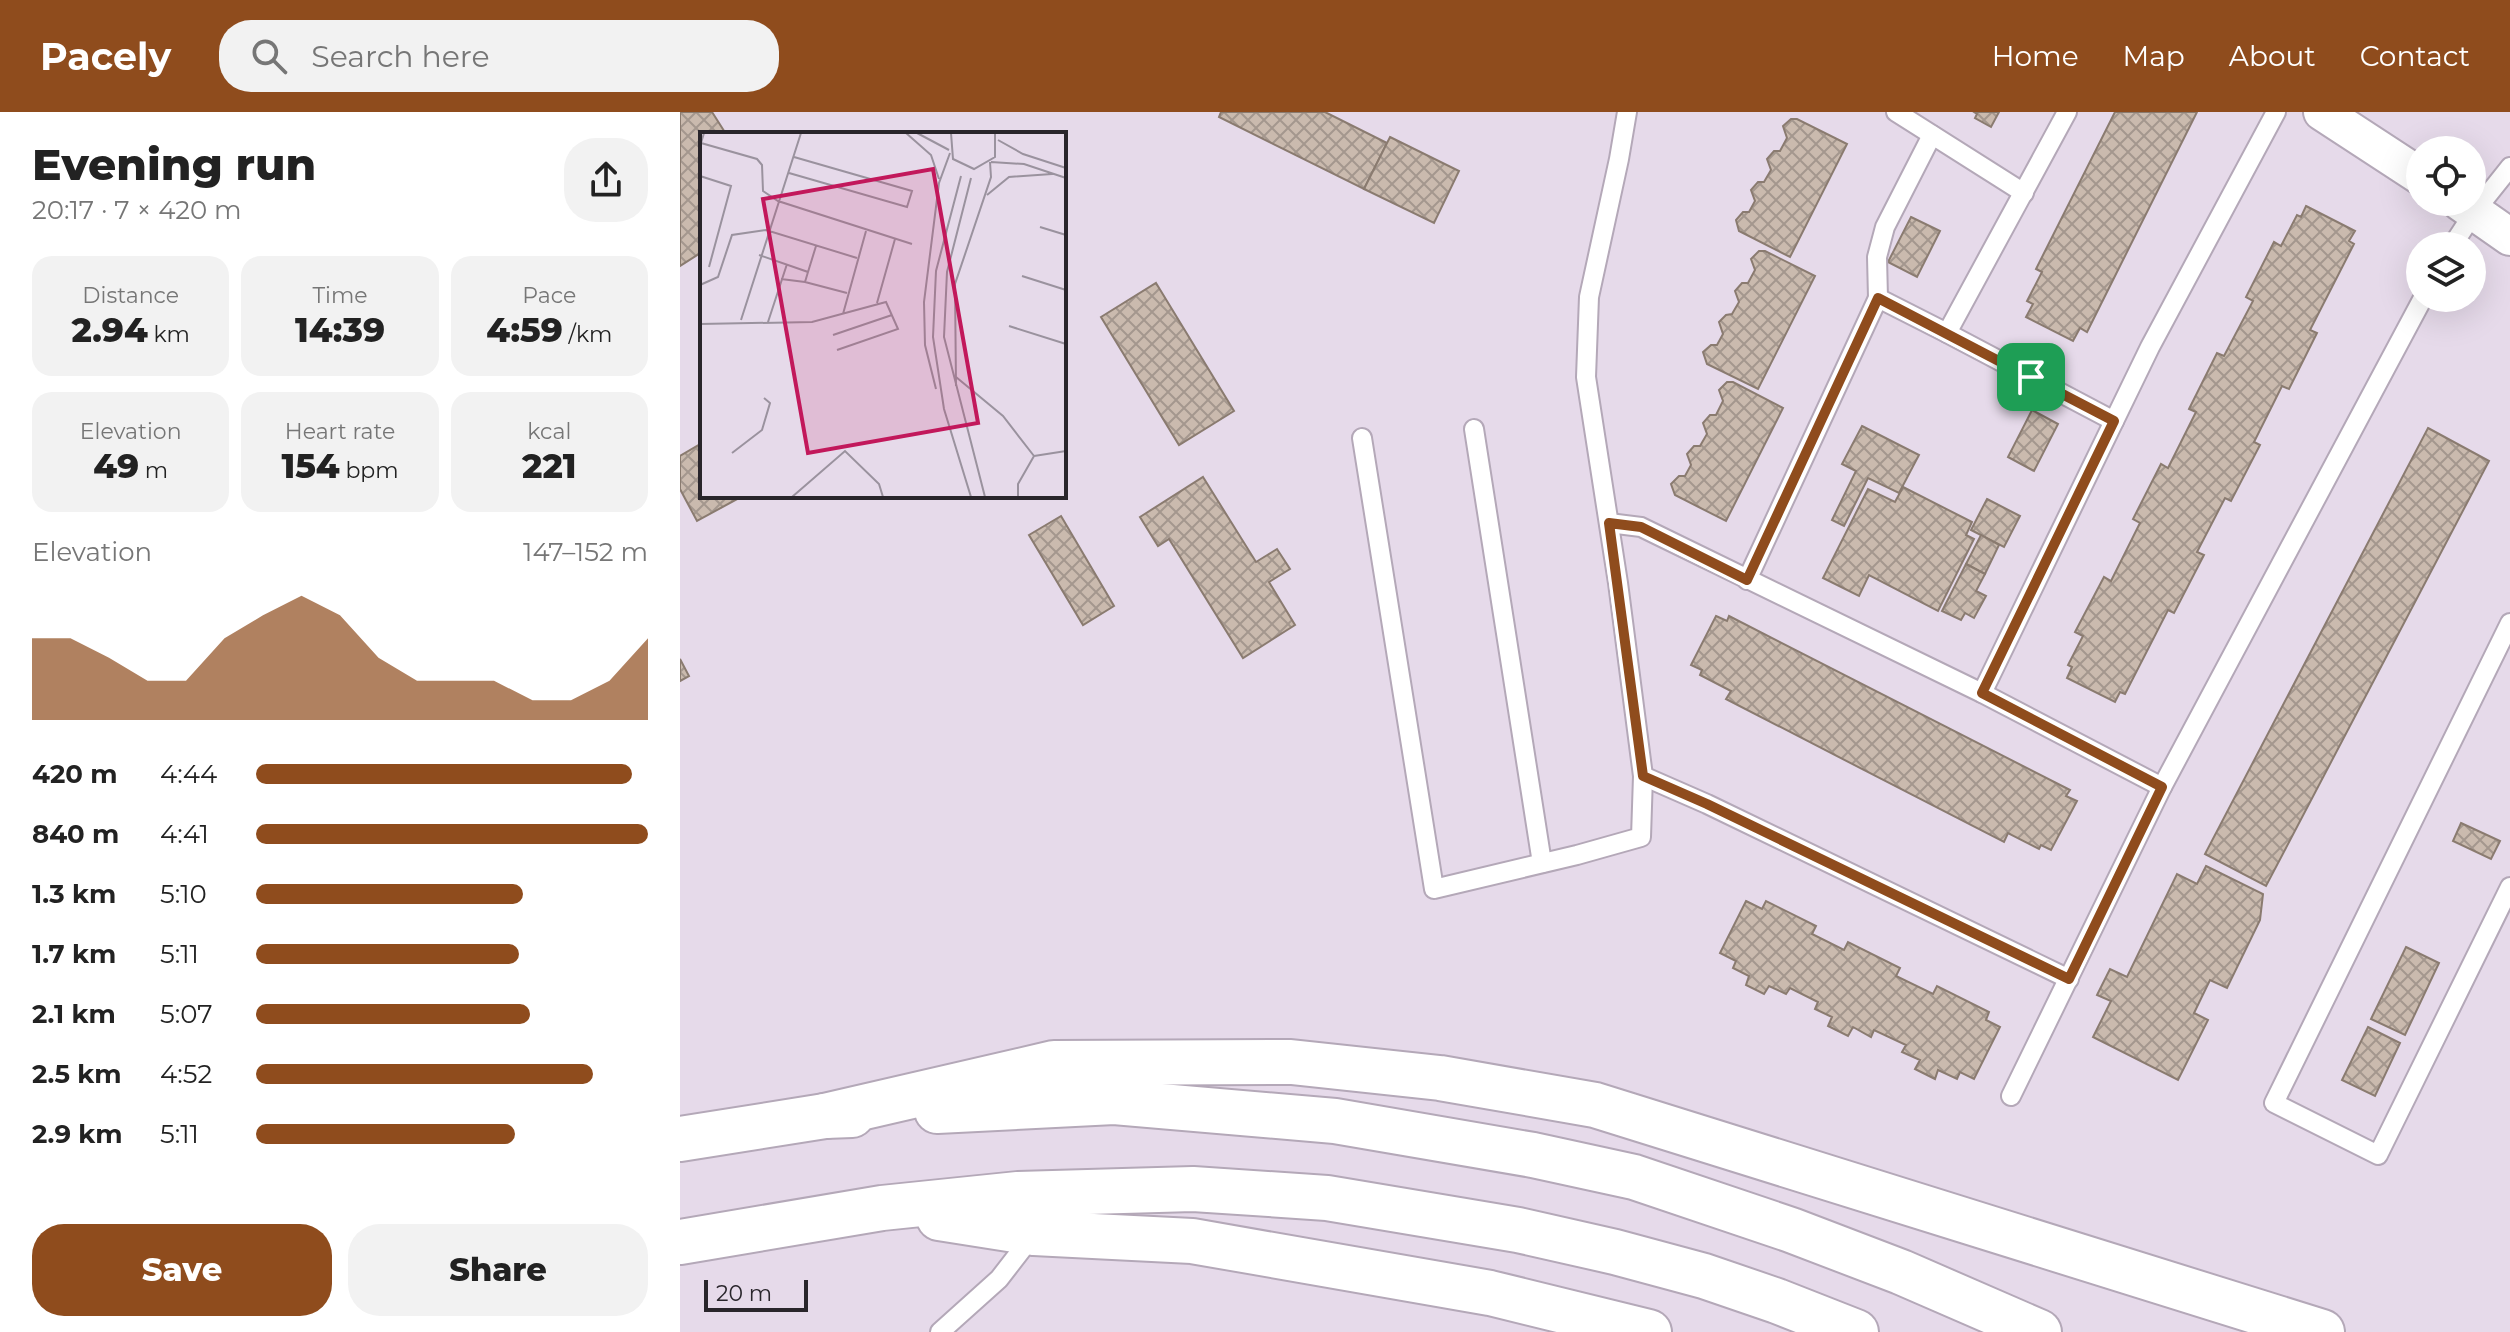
<!DOCTYPE html>
<meta charset="utf-8">
<style>
body{margin:0;font-family:Montserrat,sans-serif;background:#f2f2f2;color:#222;height:100vh;display:flex;flex-direction:column;font-size:30px;white-space:nowrap}
*{box-sizing:border-box;margin:0}
p{font-size:26px;color:#767676}
.icon{flex:none;width:44px;height:44px;fill:none;stroke:currentColor;stroke-width:2;stroke-linecap:round;stroke-linejoin:round}
.map{position:relative;flex:1;overflow:hidden}
.details{display:flex;flex-direction:column;background:#fff;width:680px}
.details>*{flex:none}
.fabs{position:absolute;left:1726px;top:24px;display:grid;gap:16px}
.fabs a{display:grid;place-items:center;width:80px;height:80px;border-radius:50%;background:#fff;box-shadow:0 8px 32px #0002;font-size:40px}
.scale{position:absolute;left:24px;bottom:20px;width:104px;box-sizing:border-box;padding-left:8px;border:4px solid #29252b;border-top:0;font-size:22px;line-height:28px;white-space:nowrap;color:#29252b;-webkit-text-stroke:6px #e6daea;paint-order:stroke}
.pin{position:absolute;display:grid;place-items:center;width:68px;height:68px;color:#fff;margin:-34px;border-radius:16px;box-shadow:0 4px 12px #0006}
.round{display:grid;place-items:center;flex:none;width:84px;height:84px;border-radius:32px;background:#f2f2f2}
.summary{display:flex;align-items:center;justify-content:space-between;height:136px;padding:0 32px}
h1{font-size:44px;font-weight:800;line-height:60px}
.stats{display:grid;grid-template-columns:repeat(3,1fr);gap:12px;height:136px;padding:8px 32px}
.stats div{display:grid;align-content:center;border-radius:20px;background:#f2f2f2;text-align:center}
.stats b{font-size:34px;font-weight:800}
.stats small{font-size:22px;font-weight:400}
.stats p{font-size:22px}
.chart{height:224px;padding:16px 32px}
.chart p{display:flex;justify-content:space-between}
.chart svg{width:100%;height:144px;margin-top:8px;fill:#8f4c1d;opacity:.7}
.primary-button{display:flex;gap:16px;margin-top:auto;padding:16px 32px}
.primary-button a{flex:1;height:92px;border-radius:32px;background:#8f4c1d;color:#fff;font-size:32px;font-weight:800;line-height:92px;text-align:center}
.primary-button a+a{background:#f2f2f2;color:#222}
ul{padding:0 32px;list-style:none;font-size:26px}
li{display:grid;grid-template-columns:128px 96px 1fr;align-items:center;height:60px}
li i{height:20px;border-radius:10px;background:#8f4c1d}
header{display:flex;align-items:center;gap:48px;box-sizing:border-box;height:112px;padding:0 40px;background:#8f4c1d;color:#fff}
header strong{font-size:38px}
nav{display:flex;gap:44px;margin-inline-start:auto;font-size:28px}
.search{width:560px;height:72px;background:#f2f2f2;display:flex;align-items:center;gap:20px;box-sizing:border-box;padding:0 28px;border-radius:32px;color:#767676;font-size:30px}
main{display:flex;flex:1;min-height:0}
.map>svg:first-child{display:block}
.building{fill:url(#building-cross-hatch);stroke:#8a7b70;stroke-width:2}
.lines{fill:none;stroke-linecap:round;stroke-linejoin:round}
.lane-casing{stroke:#b4a8b8;stroke-width:22}
.street-casing{stroke:#b4a8b8;stroke-width:40}
.primary-casing{stroke:#b4a8b8;stroke-width:48}
.lane{stroke:#fff;stroke-width:18}
.street{stroke:#fff;stroke-width:36}
.primary{stroke:#fff;stroke-width:44}
.route-casing{stroke:#fff;stroke-width:16}
.route{stroke:#8f4c1d;stroke-width:10}
.inset-road{fill:none;stroke:#9a929e;stroke-width:2}
.view{fill:#c2185b;fill-opacity:0.15;stroke:#c2185b;stroke-width:4}
.inset-edge{fill:none;stroke:#29252b;stroke-width:4}
</style>
<header>
<strong>Pacely</strong>
<div class="search"><svg class="icon" aria-label="search" viewBox="0 0 24 24"><circle cx="10" cy="10" r="6"/><path d="M15 15l6 6"/></svg>Search here</div>
<nav><a>Home</a><a>Map</a><a>About</a><a>Contact</a></nav>
</header>
<main>
<section class="details">
<div class="summary"><div><h1>Evening run</h1><p>20:17 · 7 × 420 m</p></div><a class="round"><svg class="icon" aria-label="share" viewBox="0 0 24 24"><path d="M12 15V3M7 8l5-5 5 5M5 13v7h14v-7"/></svg></a></div>
<div class="stats">
<div><p>Distance</p><b>2.94<small> km</small></b></div>
<div><p>Time</p><b>14:39</b></div>
<div><p>Pace</p><b>4:59<small> /km</small></b></div>
</div>
<div class="stats">
<div><p>Elevation</p><b>49<small> m</small></b></div>
<div><p>Heart rate</p><b>154<small> bpm</small></b></div>
<div><p>kcal</p><b>221</b></div>
</div>
<div class="chart"><p><span>Elevation</span>147–152 m</p>
<svg viewBox="0 0 160 44" preserveAspectRatio="none"><path d="M0 44V19L10 19L20 25L30 32L40 32L50 19L60 12L70 6L80 12L90 25L100 32L110 32L120 32L130 38L140 38L150 32L160 19V44z"/></svg>
</div>
<ul>
<li><b>420 m</b>4:44<i style="width:96%"></i></li>
<li><b>840 m</b>4:41<i style="width:100%"></i></li>
<li><b>1.3 km</b>5:10<i style="width:68%"></i></li>
<li><b>1.7 km</b>5:11<i style="width:67%"></i></li>
<li><b>2.1 km</b>5:07<i style="width:70%"></i></li>
<li><b>2.5 km</b>4:52<i style="width:86%"></i></li>
<li><b>2.9 km</b>5:11<i style="width:66%"></i></li>
</ul>
<div class="primary-button"><a>Save</a><a>Share</a></div>
</section>
<div class="map">
<svg width="1830" height="1220" viewBox="0 0 1830 1220">
<defs>
<pattern id="building-cross-hatch" width="8" height="8" patternUnits="userSpaceOnUse" patternTransform="scale(2)"><rect width="8" height="8" fill="#cabaae"/><path d="M0 0l8 8M0 8l8-8" fill="none" stroke="#a4978e"/></pattern>
</defs>
<rect width="100%" height="100%" fill="#e6daea"/>
<g class="building">
<path d="M0 0H32L46 22H22V140L0 154Z"/>
<path d="M541 0H645L707 31 684 77 539 5Z"/>
<path d="M1294 0H1319L1311 15 1295 6 1297 2Z"/>
<path d="M1435 0H1517L1407 220 1400 216 1393 229 1346 205 1353 192 1347 189 1362 160 1356 157Z"/>
<path d="M1111 7H1117L1167 32 1110 145 1059 119 1056 108 1063 100H1069L1075 89 1071 78 1078 70H1084L1091 58 1087 47 1094 39H1100L1107 26 1103 14Z"/>
<path d="M710 25 779 59 754 111 684 77Z"/>
<path d="M1626 94 1675 119 1669 129 1674 132 1630 218 1637 221 1609 277 1602 274 1574 330 1580 333 1551 389 1545 386 1517 440 1524 443 1494 501 1488 498 1445 582 1440 580 1435 590 1387 566 1392 555 1388 553 1403 524 1395 520 1424 465 1431 469 1460 411 1453 407 1481 352 1488 356 1516 300 1509 297 1537 241 1544 244 1573 189 1566 185 1594 130 1601 134 1617 103 1621 105Z"/>
<path d="M1231 105 1260 119 1237 165 1208 150Z"/>
<path d="M1079 139H1085L1135 164 1078 277 1027 252 1023 240 1031 233H1037L1043 222 1039 210 1046 203 1052 202 1059 190 1055 179 1062 171H1068L1075 158 1071 147Z"/>
<path d="M476 171 554 299 499 333 421 205Z"/>
<path d="M1047 270H1053L1103 296 1046 409 995 383 991 372 999 364H1005L1011 353 1007 342 1014 334H1020L1027 322 1023 311 1030 303H1036L1043 289 1039 278Z"/>
<path d="M1352 298 1378 312 1354 359 1328 345Z"/>
<path d="M1182 314 1239 343 1219 381 1188 366 1164 414 1152 408 1176 359 1162 352Z"/>
<path d="M1748 316 1809 349 1586 774 1525 742Z"/>
<path d="M22 331V384H58L59 386 17 409 0 377V344Z"/>
<path d="M523 365 576 450 597 437 610 457 589 470 615 513 563 546 489 427 478 434 460 405Z"/>
<path d="M1223 375 1292 410 1286 423 1294 427 1258 499 1189 463 1179 484 1143 466 1188 377 1215 390Z"/>
<path d="M1307 387 1340 404 1324 435 1291 418Z"/>
<path d="M381 404 434 494 403 513 349 423Z"/>
<path d="M1301 423 1319 433 1305 462 1286 452Z"/>
<path d="M1286 452 1305 462 1296 479 1306 484 1294 506 1285 501 1281 508 1262 499Z"/>
<path d="M1036 504 1047 509 1049 504 1390 678 1386 684 1397 689 1371 738 1361 733 1359 737 1328 721 1324 730 1046 587 1051 579 1020 563 1022 558 1011 553Z"/>
<path d="M0 547 9 564 0 569Z"/>
<path d="M1781 711 1820 729 1811 747 1773 729Z"/>
<path d="M1526 754 1583 782 1580 808 1547 876 1530 868 1514 901 1528 908 1498 968 1413 925 1431 889 1417 883 1430 857 1447 865 1497 762 1517 772Z"/>
<path d="M1066 789 1082 797 1086 789 1136 814 1132 822 1164 838 1168 830 1220 856 1216 864 1253 882 1257 874 1309 900 1306 908 1320 915 1294 967 1280 960 1277 967 1258 958 1255 967 1235 957 1240 948 1222 940 1226 933 1194 918 1191 925 1173 915 1168 924 1148 914 1152 905 1135 897 1138 890 1110 876 1106 882 1089 874 1084 882 1066 873 1069 864 1053 856 1056 849 1040 841Z"/>
<path d="M1726 835 1759 851 1725 923 1691 907Z"/>
<path d="M1688 915 1720 931 1695 984 1662 968Z"/>
</g>
<g class="lines">
<g class="lane-casing">
<g id="lane">
<path d="M1216 0 1344 81"/>
<path d="M1772 134 1795 99 1830 55"/>
<path d="M1198 186 1197 145 1205 115 1252 23"/>
<path d="M1267 221 1434 309"/>
<path d="M794 317 862 751"/>
<path d="M682 326 754 777 897 743 961 725 963 664 938 471 906 265 909 185 939 47 947 0"/>
<path d="M929 411 961 415 1302 581 1482 675"/>
<path d="M1067 468 1198 186 1267 221 1387 0"/>
<path d="M1830 511 1594 991 1698 1043 1830 775"/>
<path d="M1302 581 1470 235 1596 0"/>
<path d="M963 664 1027 692 1389 867"/>
<path d="M1331 984 1482 675 1743 186"/>
<path d="M260 1220 319 1167 353 1123"/>
</g>
</g>
<g class="street-casing">
<g id="street">
<path d="M1642 0 1740 64"/>
<path d="M1780 90 1830 125"/>
</g>
</g>
<g class="primary-casing">
<g id="primary">
<path d="M257 999 434 990 655 1009 853 1043 954 1065 1111 1118 1221 1160 1359 1220"/>
<path d="M145 1004 374 951 611 950 760 966 915 993 1642 1220"/>
<path d="M0 1027 145 1004 172 1003"/>
<path d="M259 1106 354 1121 512 1129 810 1181 969 1220"/>
<path d="M0 1130 202 1096 338 1082 513 1077 647 1086 838 1118 935 1140 1024 1164 1097 1189 1176 1220"/>
</g>
</g>
<use href="#lane" class="lane"/>
<use href="#street" class="street"/>
<use href="#primary" class="primary"/>
</g>
<g class="lines">
<g class="route-casing">
<path id="route" d="M1198 186 1434 309 1302 581 1482 675 1389 867 1027 692 963 664 929 411 961 415 1067 468Z"/>
</g>
<use href="#route" class="route"/>
</g>
<g transform="translate(20 20)">
<rect width="366" height="366" fill="#e6daea"/>
<path class="inset-road" d="M4 1 1 11 57 27 62 33 63 59 78 69 212 112M206 1 231 23 239 47M217 1 249 18M251 1 253 27 274 37 295 25V1M298 8 323 22 366 36M291 30 324 32 366 46M89 41 207 75 212 59 94 25M0 44 31 54 9 135M261 44 236 139 233 205 244 277 271 365M271 46 247 140 244 205 285 365M287 63 309 45 352 42M340 95 366 103M59 123 108 140 105 150 147 161M108 140 116 114M322 144 366 158M81 147 105 150M0 153 18 145 32 103 66 98 157 126M177 171 195 107M143 182 166 99M41 188 101 1M68 190 87 132M0 192 112 190 186 170 198 197 137 218M309 194 366 212M133 203 192 183M256 245 303 284 334 324M256 254 255 152 291 45 290 30M236 257 225 213 224 170 239 51 250 21M32 321 62 298 70 271 64 266M334 324 366 319M92 365 145 319 179 352 183 365M318 365V352L334 324"/>
<path class="view" d="M233 37 278 291 108 321 63 67Z"/>
<rect width="366" height="366" class="inset-edge"/>
</g>
</svg>
<div class="fabs">
<a><svg class="icon" aria-label="locate" viewBox="0 0 24 24"><circle cx="12" cy="12" r="6"/><path d="M12 2v4M12 18v4M2 12h4M18 12h4"/></svg></a>
<a><svg class="icon" aria-label="layers" viewBox="0 0 24 24"><path d="M12 4l9 5-9 5-9-5zM3 14l9 5 9-5"/></svg></a>
</div>
<div class="scale">20 m</div>
<div class="pin" style="left:1351px;top:265px;background:#1e9e55"><svg class="icon" aria-label="arrive" viewBox="0 0 24 24"><path d="M6 21V4h12l-3 4 3 4H6"/></svg></div>
</div>
</main>
